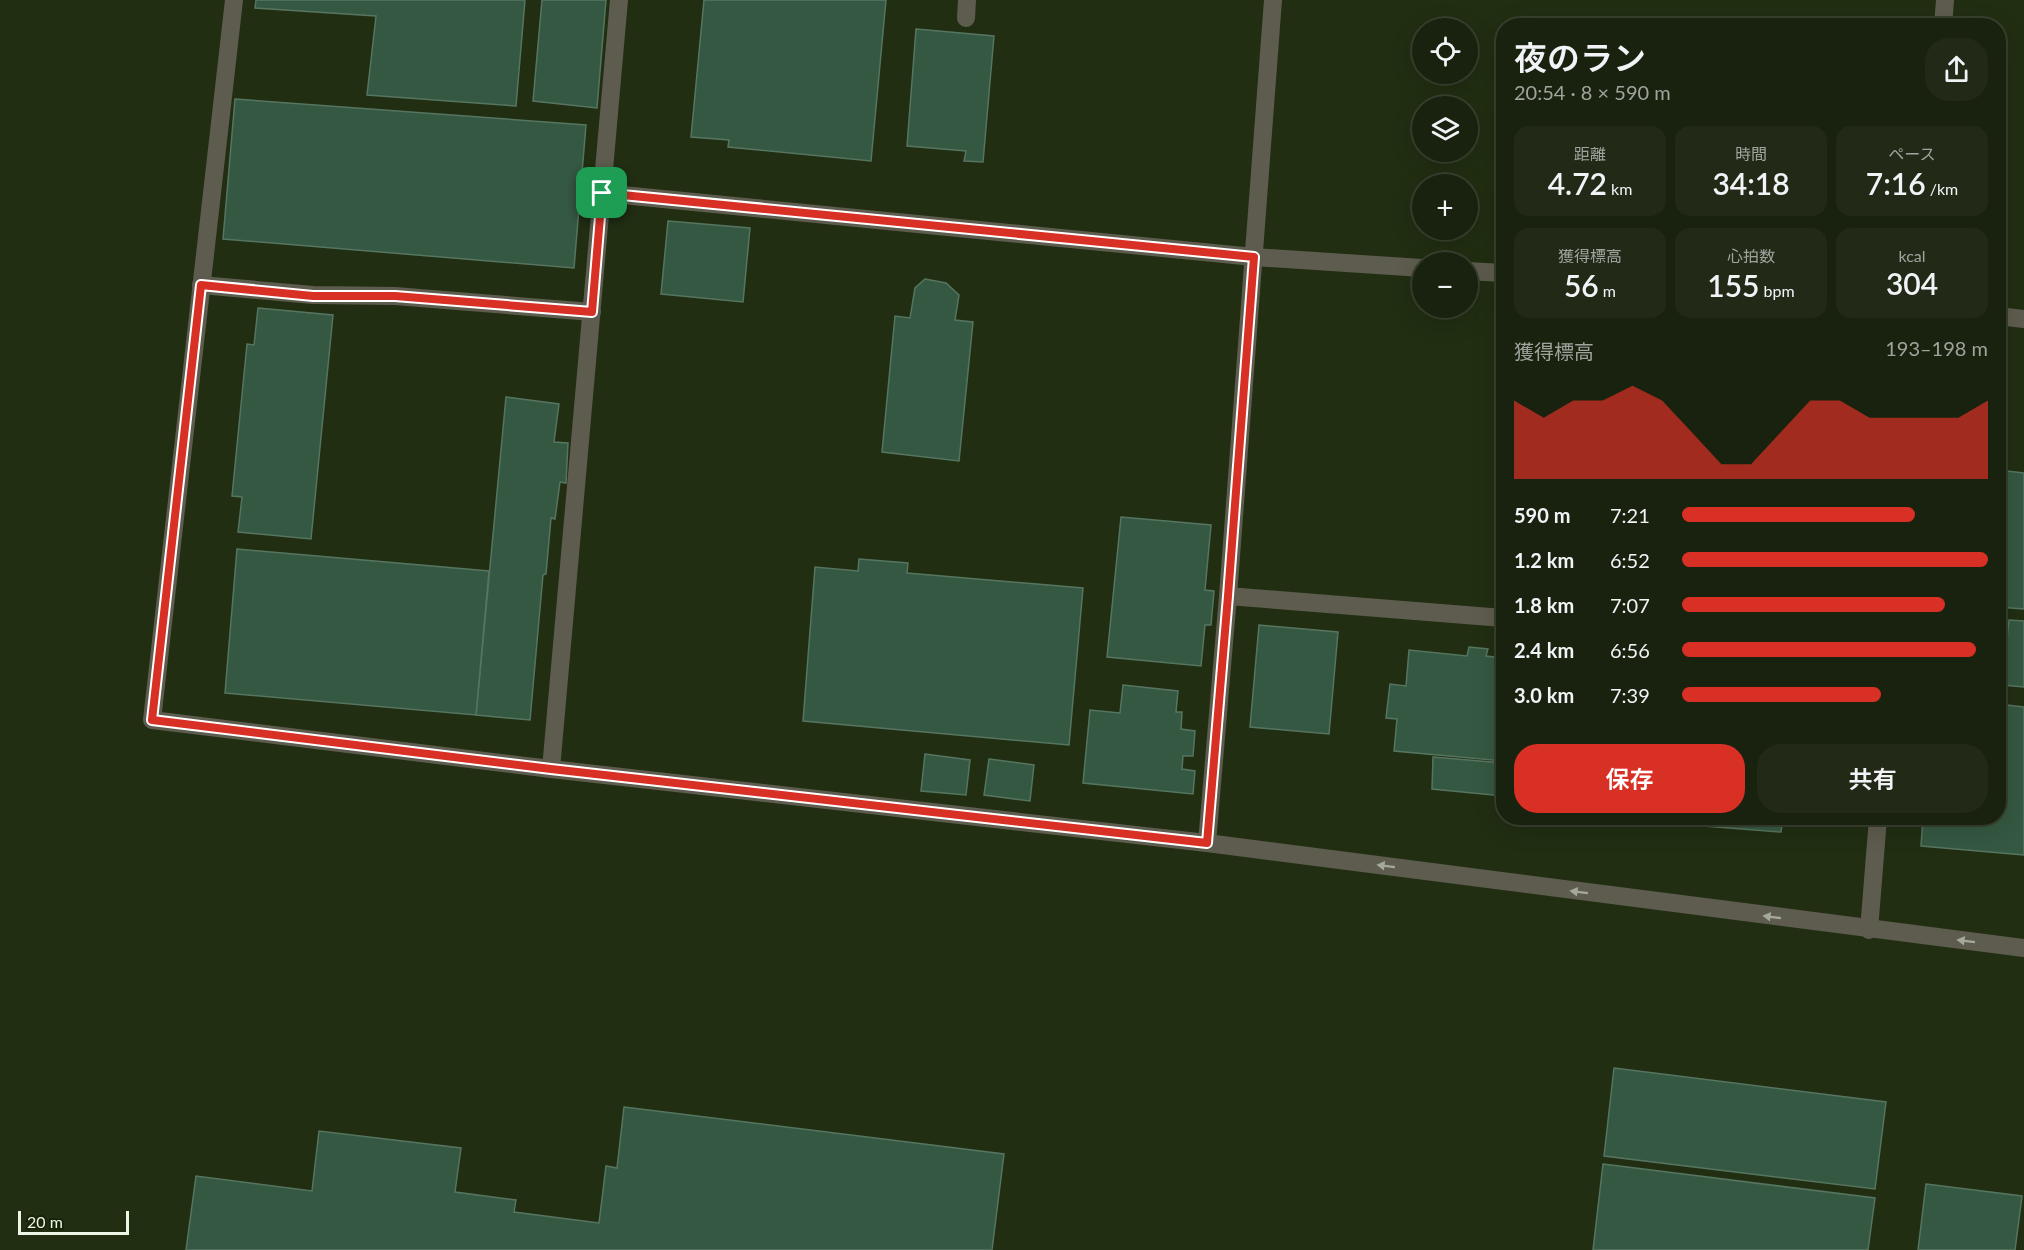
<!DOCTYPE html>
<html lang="ja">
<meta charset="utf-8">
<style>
body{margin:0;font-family:Lato,"Noto Sans JP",sans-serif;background:#222a17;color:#f1f3f6;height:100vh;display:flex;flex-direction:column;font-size:22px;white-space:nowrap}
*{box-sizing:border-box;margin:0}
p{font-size:20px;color:#9fa49e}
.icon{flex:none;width:33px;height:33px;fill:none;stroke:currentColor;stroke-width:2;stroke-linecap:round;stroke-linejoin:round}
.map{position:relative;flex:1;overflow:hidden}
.drawer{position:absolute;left:1496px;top:18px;width:510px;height:807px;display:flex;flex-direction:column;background:#19220e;border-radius:24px;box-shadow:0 6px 24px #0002,0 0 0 2px #373f2e}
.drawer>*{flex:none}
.tools{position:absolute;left:1412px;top:18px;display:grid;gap:12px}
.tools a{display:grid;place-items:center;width:66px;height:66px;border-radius:50%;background:#19220e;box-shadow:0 6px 24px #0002,0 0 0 2px #373f2e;font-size:30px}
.scale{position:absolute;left:18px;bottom:15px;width:111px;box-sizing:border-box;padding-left:6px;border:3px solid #edf6e5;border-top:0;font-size:16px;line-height:21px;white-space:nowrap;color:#edf6e5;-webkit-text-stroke:4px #172409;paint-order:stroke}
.pin{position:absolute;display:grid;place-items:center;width:51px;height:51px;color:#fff;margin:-26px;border-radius:12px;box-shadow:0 3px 9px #0006}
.round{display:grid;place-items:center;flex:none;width:63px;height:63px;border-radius:24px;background:#222a17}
.summary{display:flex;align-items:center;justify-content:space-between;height:102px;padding:0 18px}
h1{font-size:33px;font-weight:600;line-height:45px}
.stats{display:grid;grid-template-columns:repeat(3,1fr);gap:9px;height:102px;padding:6px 18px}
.stats div{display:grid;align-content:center;border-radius:15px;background:#222a17;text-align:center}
.stats b{font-size:30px;font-weight:600}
.stats small{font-size:16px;font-weight:400}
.stats p{font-size:16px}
.chart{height:168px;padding:12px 18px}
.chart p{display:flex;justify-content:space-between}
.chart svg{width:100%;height:108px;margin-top:6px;fill:#d93025;opacity:.7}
.button{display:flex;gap:12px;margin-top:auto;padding:12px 18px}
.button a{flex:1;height:69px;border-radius:24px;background:#d93025;color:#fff;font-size:24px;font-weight:600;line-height:69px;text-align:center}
.button a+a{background:#222a17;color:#f1f3f6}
ul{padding:0 18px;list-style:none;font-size:20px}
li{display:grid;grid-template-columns:96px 72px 1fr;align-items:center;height:45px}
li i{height:15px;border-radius:8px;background:#d93025}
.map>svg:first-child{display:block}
.building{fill:#355842;stroke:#567560;stroke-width:1.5}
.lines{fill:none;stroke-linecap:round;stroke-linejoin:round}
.service{stroke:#5d5c4e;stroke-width:18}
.oneway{fill:#a5a99a}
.route-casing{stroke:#fff;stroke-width:12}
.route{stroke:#d93025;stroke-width:8}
</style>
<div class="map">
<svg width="2024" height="1250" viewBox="0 0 2024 1250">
<rect width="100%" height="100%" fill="#212e12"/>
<g class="building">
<path d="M256 0H525L516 106 367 95 376 16 255 8Z"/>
<path d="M542 0H606L597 108 533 101Z"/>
<path d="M704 0H886L871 161 728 147 729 140 691 137Z"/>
<path d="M916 29 994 36 983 162 964 161 966 151 907 146Z"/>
<path d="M235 99 586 125 574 268 223 239Z"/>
<path d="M668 221 750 228 743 302 661 294Z"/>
<path d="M925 279 946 283 959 295 955 320 973 322 959 461 882 452 895 316 910 318 915 288Z"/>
<path d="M258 308 333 315 311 539 238 532 242 497 232 496 247 344 254 345Z"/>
<path d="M506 397 559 404 554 442 568 443 566 483 560 482 555 519 551 518 546 574 543 575 530 720 476 715Z"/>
<path d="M1998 470 2024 473V609L1998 607Z"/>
<path d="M1121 517 1211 525 1205 590 1214 591 1211 625H1205L1201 666 1107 657Z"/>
<path d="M237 549 489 571 476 715 225 693Z"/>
<path d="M859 559 908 563 907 573 1083 588 1069 745 803 721 815 567 858 571Z"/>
<path d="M2009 620 2024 621V687L2002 685Z"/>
<path d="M1259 625 1338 632 1329 734 1250 727Z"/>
<path d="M1469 647 1488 649 1486 656 1503 658V761L1394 751 1397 719 1386 718 1390 684 1406 686 1409 650 1467 656Z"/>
<path d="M1123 685 1178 691 1176 712H1182L1181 729 1195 731 1193 756H1183L1182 769 1195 771 1193 794 1083 783 1090 710 1120 713Z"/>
<path d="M1998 704 2024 707V855L1921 846 1923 818H1998Z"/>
<path d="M925 754 970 760 966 795 921 791Z"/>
<path d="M1433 757 1503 763V796L1432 789Z"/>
<path d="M989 759 1034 765 1030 801 984 795Z"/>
<path d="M1601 818H1783L1781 832Z"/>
<path d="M1614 1068 1886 1102 1875 1189 1604 1156Z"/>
<path d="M624 1107 1004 1154 992 1250H186L196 1176 312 1191 319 1131 461 1148 455 1192 516 1200 514 1212 599 1223 606 1166 617 1168Z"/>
<path d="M1603 1164 1875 1198 1868 1250H1593Z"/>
<path d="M1926 1184 2022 1196 2015 1250H1918Z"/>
</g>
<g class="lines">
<g class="service">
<path d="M234 0 152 720 551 769 1207 843 2024 948"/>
<path d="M966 18 967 0"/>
<path d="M1943 26 1945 0"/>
<path d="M602 193 1254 257 1422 268"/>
<path d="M1467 271 1503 273"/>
<path d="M201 285 313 295 395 296 592 312"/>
<path d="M1998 316 2024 319"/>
<path d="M1228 596 1503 618"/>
<path d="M551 769 619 0"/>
<path d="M1207 843 1228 596 1273 0"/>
<path d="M1869 930 1878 818"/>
</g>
</g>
<defs><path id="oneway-solid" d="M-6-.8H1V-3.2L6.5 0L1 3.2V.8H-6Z" transform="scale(1.5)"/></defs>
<g class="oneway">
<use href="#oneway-solid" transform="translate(1386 866) rotate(-173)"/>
<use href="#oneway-solid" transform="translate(1579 892) rotate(-173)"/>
<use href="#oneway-solid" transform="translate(1772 917) rotate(-173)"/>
<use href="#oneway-solid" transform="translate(1966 941) rotate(-173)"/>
</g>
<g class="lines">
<g class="route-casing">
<path id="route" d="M602 193 1254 257 1228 596 1207 843 551 769 152 720 201 285 313 296H395L592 312Z"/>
</g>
<use href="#route" class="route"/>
</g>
</svg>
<div class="tools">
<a><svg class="icon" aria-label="locate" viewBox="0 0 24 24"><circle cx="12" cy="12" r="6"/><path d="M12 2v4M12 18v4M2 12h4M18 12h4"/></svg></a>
<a><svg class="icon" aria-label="layers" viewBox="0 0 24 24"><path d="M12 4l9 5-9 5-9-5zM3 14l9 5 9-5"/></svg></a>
<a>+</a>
<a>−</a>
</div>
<div class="scale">20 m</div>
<div class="pin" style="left:602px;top:193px;background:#1e9e55"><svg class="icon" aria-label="arrive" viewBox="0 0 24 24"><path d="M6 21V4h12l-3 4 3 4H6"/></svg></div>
<section class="drawer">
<div class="summary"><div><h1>夜のラン</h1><p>20:54 · 8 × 590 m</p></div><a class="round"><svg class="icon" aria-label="share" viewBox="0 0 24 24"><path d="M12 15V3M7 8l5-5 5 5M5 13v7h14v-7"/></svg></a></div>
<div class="stats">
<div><p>距離</p><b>4.72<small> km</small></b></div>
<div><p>時間</p><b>34:18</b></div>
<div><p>ペース</p><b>7:16<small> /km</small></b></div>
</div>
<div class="stats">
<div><p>獲得標高</p><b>56<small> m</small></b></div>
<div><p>心拍数</p><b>155<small> bpm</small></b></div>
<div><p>kcal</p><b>304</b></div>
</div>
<div class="chart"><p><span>獲得標高</span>193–198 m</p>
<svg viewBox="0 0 160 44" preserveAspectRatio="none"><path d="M0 44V12L10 19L20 12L30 12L40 6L50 12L60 25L70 38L80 38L90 25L100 12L110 12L120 19L130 19L140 19L150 19L160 12V44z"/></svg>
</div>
<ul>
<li><b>590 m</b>7:21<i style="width:76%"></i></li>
<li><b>1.2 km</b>6:52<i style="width:100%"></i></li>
<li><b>1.8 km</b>7:07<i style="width:86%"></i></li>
<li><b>2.4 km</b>6:56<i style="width:96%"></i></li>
<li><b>3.0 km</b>7:39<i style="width:65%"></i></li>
</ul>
<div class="button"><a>保存</a><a>共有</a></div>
</section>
</div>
